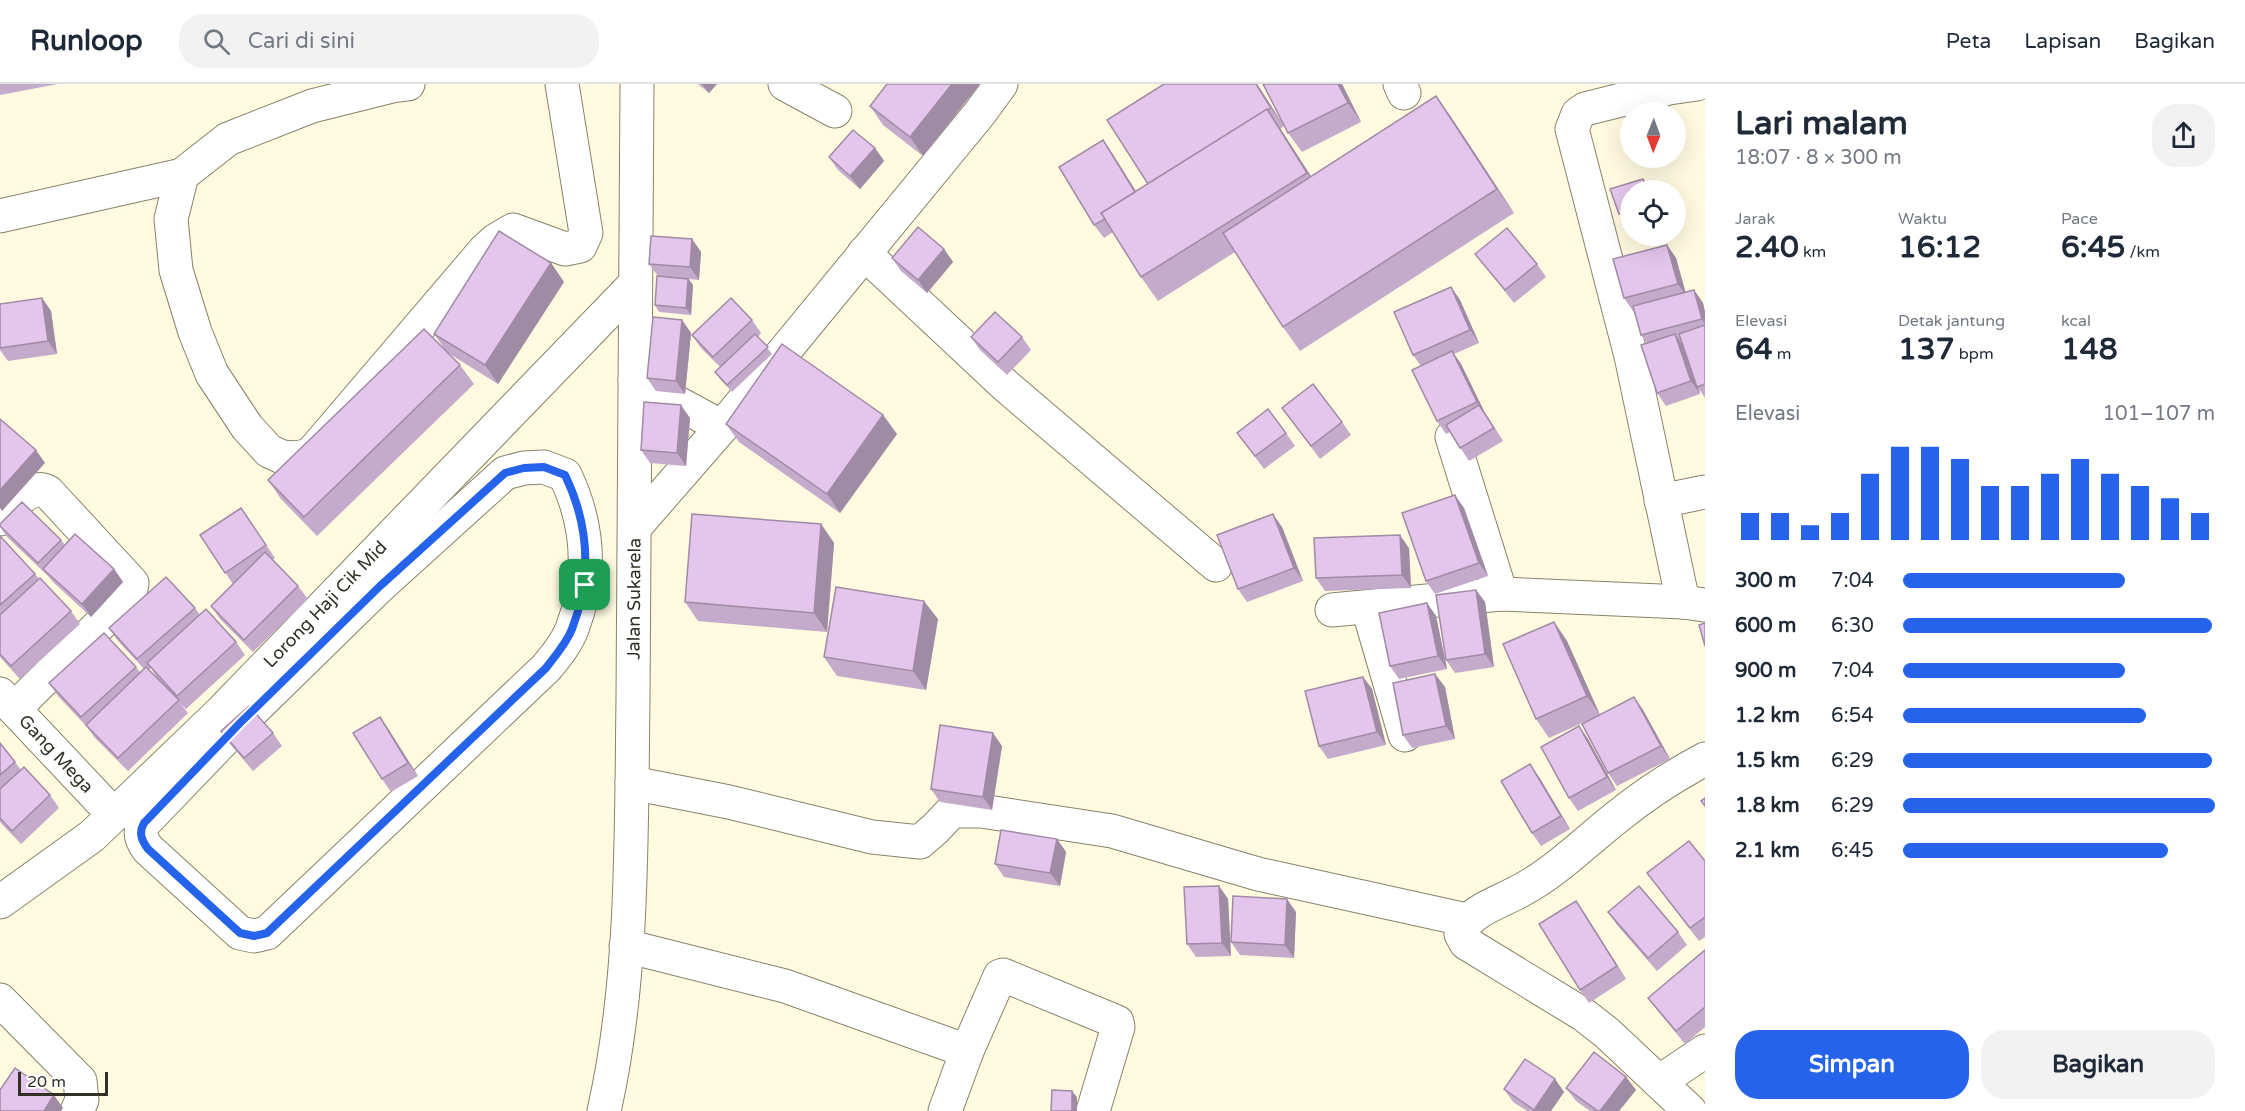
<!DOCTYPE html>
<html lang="id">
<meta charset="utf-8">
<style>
body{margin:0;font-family:"Varela Round",sans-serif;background:#f2f2f3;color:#1f2937;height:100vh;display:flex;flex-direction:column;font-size:22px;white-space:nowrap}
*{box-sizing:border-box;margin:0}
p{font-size:20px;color:#747a83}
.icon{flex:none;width:33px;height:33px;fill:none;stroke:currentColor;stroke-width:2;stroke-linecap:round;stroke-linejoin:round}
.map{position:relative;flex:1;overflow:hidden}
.drawer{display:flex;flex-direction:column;background:#fff;width:540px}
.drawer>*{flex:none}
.needle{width:39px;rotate:181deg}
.buttons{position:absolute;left:1620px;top:18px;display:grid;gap:12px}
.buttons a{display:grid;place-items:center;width:66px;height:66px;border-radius:50%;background:#fff;box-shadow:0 6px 24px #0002;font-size:30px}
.scale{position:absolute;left:18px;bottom:15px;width:90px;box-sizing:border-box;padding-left:6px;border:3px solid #323026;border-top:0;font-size:16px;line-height:21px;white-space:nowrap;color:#323026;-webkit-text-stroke:4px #fff;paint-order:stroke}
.pin{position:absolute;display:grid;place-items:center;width:51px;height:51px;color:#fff;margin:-26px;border-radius:12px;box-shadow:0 3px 9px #0006}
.round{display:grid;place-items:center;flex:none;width:63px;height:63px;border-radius:24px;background:#f2f2f3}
.headline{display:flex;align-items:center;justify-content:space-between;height:102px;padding:0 30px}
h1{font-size:33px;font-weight:700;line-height:45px}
.metrics{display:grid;grid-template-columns:repeat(3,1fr);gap:9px;height:102px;padding:6px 30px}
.metrics div{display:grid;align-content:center}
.metrics b{font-size:30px;font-weight:700}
.metrics small{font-size:16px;font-weight:400}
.metrics p{font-size:16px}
.chart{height:168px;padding:12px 30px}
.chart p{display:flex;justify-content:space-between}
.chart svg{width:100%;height:108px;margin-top:6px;stroke:#2563eb;stroke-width:6}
.primary-button{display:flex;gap:12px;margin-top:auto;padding:12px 30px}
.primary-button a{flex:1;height:69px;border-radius:24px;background:#2563eb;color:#fff;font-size:24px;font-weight:700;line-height:69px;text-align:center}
.primary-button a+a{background:#f2f2f3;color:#1f2937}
ul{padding:0 30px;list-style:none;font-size:20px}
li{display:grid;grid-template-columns:96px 72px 1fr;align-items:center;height:45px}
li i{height:15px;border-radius:8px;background:#2563eb}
header{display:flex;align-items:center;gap:36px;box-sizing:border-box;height:84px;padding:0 30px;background:#fff;border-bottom:2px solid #e0e1e3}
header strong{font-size:28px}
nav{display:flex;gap:33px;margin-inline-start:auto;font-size:21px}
.search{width:420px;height:54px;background:#f2f2f3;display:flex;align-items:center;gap:15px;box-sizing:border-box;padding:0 21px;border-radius:24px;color:#747a83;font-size:22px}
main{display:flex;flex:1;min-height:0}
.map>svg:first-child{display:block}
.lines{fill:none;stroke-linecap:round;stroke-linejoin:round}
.minor-casing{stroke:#87836b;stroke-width:35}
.minor{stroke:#fff;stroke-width:33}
.wall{fill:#c4aacb;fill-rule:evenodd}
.shaded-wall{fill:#a08ba5}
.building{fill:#e4c6ec;stroke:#a08ba5;stroke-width:1.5}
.route-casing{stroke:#fff;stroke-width:12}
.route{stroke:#2563eb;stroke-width:8}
.labels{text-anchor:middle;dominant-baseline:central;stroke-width:6;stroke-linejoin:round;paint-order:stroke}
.street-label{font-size:18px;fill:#323026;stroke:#fff}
</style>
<header>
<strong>Runloop</strong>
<div class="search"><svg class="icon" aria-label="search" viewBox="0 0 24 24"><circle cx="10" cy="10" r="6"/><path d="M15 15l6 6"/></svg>Cari di sini</div>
<nav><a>Peta</a><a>Lapisan</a><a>Bagikan</a></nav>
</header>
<main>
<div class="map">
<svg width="1705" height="1027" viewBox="0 0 1705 1027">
<rect width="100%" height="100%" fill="#fffae0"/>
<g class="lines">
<g class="minor-casing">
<g id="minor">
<path d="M408 0 392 2 312 22 228 55 182 91 171 135 176 186 195 248 212 290 247 343 269 367 282 373 296 374 310 371 484 167 496 156 513 146 565 165 580 162 586 149 562 0"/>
<path d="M785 0 835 27"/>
<path d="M1400 0 1404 9"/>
<path d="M0 132 182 91"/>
<path d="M864 169 1006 302 1216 481"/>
<path d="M635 296 722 343"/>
<path d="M1452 353 1501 510"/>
<path d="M544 383 565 391C589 441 592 493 572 545 566 560 556 572 546 584L267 849 254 852 240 849 148 765C142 757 138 749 144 739L241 638 379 503 505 389 524 384Z"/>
<path d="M1661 417 1705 408"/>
<path d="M0 435C13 423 29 398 48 408L132 499 130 511 14 625"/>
<path d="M635 443 722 343 980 29 1001 0"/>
<path d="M1683 518 1631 272 1572 45 1578 30 1585 25 1669 4 1697 0"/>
<path d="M1368 524 1405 651"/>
<path d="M1332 526 1501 510 1683 518 1704 521"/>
<path id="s1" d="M0 610 114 731"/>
<path d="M632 699 729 718 872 753 920 758 936 744 952 727H981L1112 747 1258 790 1467 836"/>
<path id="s2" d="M0 818 92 752 221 628 634 201"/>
<path d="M626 862 785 902 967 967"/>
<path d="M0 916 80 997 82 1016 77 1027"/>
<path d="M1659 998 1705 967"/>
<path id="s3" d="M604 1027C634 895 631 751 633 615 636 410 634 205 637 0"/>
<path d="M945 1027 967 967 1000 892 1003 891 1117 938 1118 943 1093 1027"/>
<path d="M1690 1027 1607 949 1584 931 1466 859 1461 850C1466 828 1500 818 1518 808 1555 789 1584 759 1617 733 1644 711 1673 692 1705 675"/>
</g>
</g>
<use href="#minor" class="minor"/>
</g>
<g class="wall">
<path d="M0 0H58L0 11Z"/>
<path d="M698 0H717L709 9Z"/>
<path d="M887 0 923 72 883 41 870 22Z"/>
<path d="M1257 0 1284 42 1280 45 1311 92 1436 12 1453 36 1514 129 1300 267 1283 243 1235 168 1158 217 1141 193 1113 148 1104 154 1094 141 1112 69 1136 107 1148 100Z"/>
<path d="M1263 0H1342L1361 38 1302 68 1288 49Z"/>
<path d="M875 64 884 77 860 105 838 86 829 73Z"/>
<path d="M1643 95 1648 101 1650 106H1630V135L1624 137 1619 130 1610 105Z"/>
<path d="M692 155 701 168 699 196 689 195 693 201 691 231 659 228 655 221 658 192 649 180Z"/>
<path d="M1667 161 1676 174 1685 208 1694 206 1703 219 1705 228V314L1699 305 1700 310 1666 322 1657 309 1647 259 1641 251 1634 227H1633L1624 214Z"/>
<path d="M944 165 953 178 927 209 901 187 892 174Z"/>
<path d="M1475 170 1537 180 1546 193 1514 219 1485 182Z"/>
<path d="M551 179 564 198 498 300 448 269 460 281 474 300 317 452 281 415 268 396 446 267 434 250Z"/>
<path d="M1451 203 1460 216 1479 259 1454 270 1461 280 1485 329 1503 357 1469 377 1450 348 1446 350 1437 337 1421 282 1413 271Z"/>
<path d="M42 214 51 227 57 270 8 277 0 266V220Z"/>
<path d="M682 236 691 249 685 310 656 307 647 294Z"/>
<path d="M752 236 761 249 758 253 772 270 732 308 720 295 715 288 720 283 701 264 692 251Z"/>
<path d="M971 253H1022L1031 266 1007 291 980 266Z"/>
<path d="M1282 324 1342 338 1351 351 1320 375Z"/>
<path d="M883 331 897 350 840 429 739 358 726 340Z"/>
<path d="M690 334 686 382 650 379 641 366Z"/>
<path d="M1237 349H1286L1295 362 1264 385Z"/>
<path d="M241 424 275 474 273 476 298 502 308 515 253 568 220 535 211 522 233 500 200 451Z"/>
<path d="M1464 424 1488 492 1435 510 1426 497Z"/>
<path d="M821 440 834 459 827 548 698 537 685 518Z"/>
<path d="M0 443 61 456 65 461 114 485 123 498 91 533 52 497 48 492 8 454Z"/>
<path d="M1282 443 1303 497 1247 518 1238 505Z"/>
<path d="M0 452 35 490 39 495 71 527 80 540 20 595 0 573Z"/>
<path d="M1409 464 1411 504 1325 507 1316 494Z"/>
<path d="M1476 506 1485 518 1494 583 1455 589 1446 576Z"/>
<path d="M1427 519 1436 532 1447 585 1399 595 1390 582Z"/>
<path d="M195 524 200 531 236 558 245 571 186 625 180 619 188 629 128 687 95 654 88 644 58 612 49 599 136 583 140 588 144 585 118 557 109 544ZM151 584 156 592 170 608 149 586Z"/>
<path d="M938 535 926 606 837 592 824 573Z"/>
<path d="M1554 538 1567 557 1600 631 1634 613 1643 626 1670 675 1617 702 1608 689 1596 633 1549 654 1536 635Z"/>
<path d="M1435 590 1445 603 1455 655 1412 664 1403 651Z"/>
<path d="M1363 593 1372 605 1386 661 1328 675 1319 662Z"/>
<path d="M380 633 418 692 391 708 382 695Z"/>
<path d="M1579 642 1588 655 1616 706 1578 727 1569 714Z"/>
<path d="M221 647 273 649 282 662 253 687 230 660Z"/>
<path d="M0 659 21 686 50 711 59 724 21 760 0 738Z"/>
<path d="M1002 662 992 726 940 718 931 705Z"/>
<path d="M1539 693 1570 745 1541 762 1532 749Z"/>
<path d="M1057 755 1066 768 1060 802 1004 793 995 780Z"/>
<path d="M1705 777V853L1699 857 1647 789Z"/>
<path d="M1219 802 1228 815 1231 872 1196 873 1187 860Z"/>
<path d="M1576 817 1626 895 1589 919 1580 906Z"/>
<path d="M1296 828 1294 874 1240 871 1231 858Z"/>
<path d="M1608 828 1678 848 1687 861 1657 887 1617 841Z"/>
<path d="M1705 866V943L1685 960 1658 927 1648 914Z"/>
<path d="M1626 993 1636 1006 1619 1027H1590L1576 1017 1566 1004Z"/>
<path d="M1555 995 1564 1008 1551 1027H1527L1513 1018 1504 1005Z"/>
</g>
<g class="shaded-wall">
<path d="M702 0H717L709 9Z"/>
<path d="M952 0H980L923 72 910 53Z"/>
<path d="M1256 0H1257L1284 42 1271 24Z"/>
<path d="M1338 0H1342L1361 38 1348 19Z"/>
<path d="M1436 12 1453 36 1514 129 1497 105Z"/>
<path d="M1267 25 1284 50 1324 113 1307 89Z"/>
<path d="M1103 56 1112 69 1148 127 1139 114Z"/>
<path d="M875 64 884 77 860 105 850 92Z"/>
<path d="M1643 95 1648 101 1650 106H1647Z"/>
<path d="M692 155 701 168 699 196 690 183Z"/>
<path d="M1667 161 1676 174 1687 213 1678 200Z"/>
<path d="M944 165 953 178 927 209 918 196Z"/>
<path d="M551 179 564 198 498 300 485 281Z"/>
<path d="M688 195 693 201 691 231 686 224Z"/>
<path d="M1451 203 1460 216 1479 259 1470 246Z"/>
<path d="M1694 206 1703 219 1705 228V240L1702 235Z"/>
<path d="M42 214 51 227 57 270 48 257Z"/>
<path d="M682 236 691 249 685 310 676 297Z"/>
<path d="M1675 250 1684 263 1700 310 1691 297Z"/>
<path d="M1452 267 1461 280 1485 329 1503 357 1477 318Z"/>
<path d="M681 321 690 334 686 382 677 369Z"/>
<path d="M883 331 897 350 840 429 827 410Z"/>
<path d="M36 366 45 379 2 427 0 424V406Z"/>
<path d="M1455 411 1464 424 1488 492 1479 479Z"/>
<path d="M1273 430 1282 443 1303 497 1294 484Z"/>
<path d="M821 440 834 459 827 548 814 529Z"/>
<path d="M1400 451 1409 464 1411 504 1402 491Z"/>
<path d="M114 485 123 498 91 533 82 520Z"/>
<path d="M1476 506 1485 518 1494 583 1485 570Z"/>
<path d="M924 517 938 535 926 606 913 587Z"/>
<path d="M1427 519 1436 532 1447 585 1438 572Z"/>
<path d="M1554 538 1567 557 1600 631 1587 612Z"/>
<path d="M1435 590 1445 603 1455 655 1446 642Z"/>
<path d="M1363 593 1372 605 1386 661 1377 648Z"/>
<path d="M1634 613 1643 626 1670 675 1661 662Z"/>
<path d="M380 633 389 646 418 692 408 679Z"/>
<path d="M1579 642 1588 655 1616 706 1607 693Z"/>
<path d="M993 649 1002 662 992 726 983 713Z"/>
<path d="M1530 680 1539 693 1570 745 1561 732Z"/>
<path d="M1057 755 1066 768 1060 802 1050 789Z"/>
<path d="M1219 802 1228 815 1231 872 1222 859Z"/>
<path d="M1287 815 1296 828 1294 874 1285 861Z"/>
<path d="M1576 817 1585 830 1626 895 1617 882Z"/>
<path d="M1626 993 1636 1006 1619 1027H1600Z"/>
<path d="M1555 995 1564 1008 1551 1027H1535L1534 1026Z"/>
<path d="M1072 1007 1077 1013V1027H1072Z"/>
<path d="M54 1011 63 1024 61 1027H44Z"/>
</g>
<g class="building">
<path d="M887 0H952L910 53 870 22Z"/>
<path d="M1164 0H1256L1271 24 1148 100 1107 36Z"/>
<path d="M1263 0H1338L1348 19 1288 49Z"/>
<path d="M1436 12 1497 105 1283 243 1223 149Z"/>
<path d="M1267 25 1307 89 1141 193 1101 129Z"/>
<path d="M853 46 875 64 850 92 829 73Z"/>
<path d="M1103 56 1135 108 1101 129 1105 135 1094 141 1059 83Z"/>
<path d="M1643 95 1647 106H1630V127L1619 130 1610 105Z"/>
<path d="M918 143 944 165 918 196 892 174Z"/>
<path d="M1507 144 1537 180 1505 206 1475 170Z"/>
<path d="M499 147 551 179 485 281 434 250Z"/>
<path d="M651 152 692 155 690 183 649 180Z"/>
<path d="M1667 161 1678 200 1624 214 1613 175Z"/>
<path d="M657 192 688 195 686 224 655 221Z"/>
<path d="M1451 203 1470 246 1413 271 1394 228Z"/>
<path d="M1694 206 1702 235 1641 251 1633 222Z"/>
<path d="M42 214 48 257 0 264V220Z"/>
<path d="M731 214 752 236 713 273 692 251Z"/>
<path d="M995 228 1022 253 998 278 971 253Z"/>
<path d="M653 233 682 236 676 297 647 294Z"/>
<path d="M1705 241V300L1697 303 1679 250Z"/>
<path d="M424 245 460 281 304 433 268 396Z"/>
<path d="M755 250 768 263 727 301 715 288Z"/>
<path d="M1675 250 1691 297 1657 309 1641 261Z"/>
<path d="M782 260 883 331 827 410 726 340Z"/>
<path d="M1452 267 1477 318 1437 337 1412 286Z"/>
<path d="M1313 300 1342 338 1311 362 1282 324Z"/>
<path d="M644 318 681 321 677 369 641 366Z"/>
<path d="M1479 321 1494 344 1460 364 1446 341Z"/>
<path d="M1268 325 1286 349 1255 372 1237 349Z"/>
<path d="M0 335 36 366 0 406Z"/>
<path d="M1455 411 1479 479 1426 497 1402 429Z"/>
<path d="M22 418 61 456 38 479 0 442V440Z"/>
<path d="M241 424 266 461 225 489 200 451Z"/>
<path d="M692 430 821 440 814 529 685 518Z"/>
<path d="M1273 430 1294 484 1238 505 1217 451Z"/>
<path d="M75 450 114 485 82 520 43 485Z"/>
<path d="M1400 451 1402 491 1316 494 1314 454Z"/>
<path d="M0 452 35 490 0 521Z"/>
<path d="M265 468 298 502 244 556 211 522Z"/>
<path d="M166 493 195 524 137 575 109 544Z"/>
<path d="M40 494 71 527 11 582 0 570V531Z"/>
<path d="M836 503 924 517 913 587 824 573Z"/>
<path d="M1476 506 1485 570 1446 576 1436 511Z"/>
<path d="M1427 519 1438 572 1390 582 1379 529Z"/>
<path d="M206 525 236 558 177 612 147 579Z"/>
<path d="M1554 538 1587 612 1536 635 1503 560Z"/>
<path d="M1705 539V562L1699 541Z"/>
<path d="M104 549 136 583 81 633 49 599Z"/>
<path d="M146 583 179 616 118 674 86 641Z"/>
<path d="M1435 590 1446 642 1403 651 1393 599Z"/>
<path d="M1363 593 1377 648 1319 662 1305 607Z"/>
<path d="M1634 613 1661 662 1608 689 1582 640Z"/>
<path d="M249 622 273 649 244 674 221 647Z"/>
<path d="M380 633 408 679 382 695 353 649Z"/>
<path d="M940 641 993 649 983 713 931 705Z"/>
<path d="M1579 642 1607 693 1569 714 1541 663Z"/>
<path d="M0 659 15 678 0 691Z"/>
<path d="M1530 680 1561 732 1532 749 1501 697Z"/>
<path d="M24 683 50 711 12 747 0 734V705Z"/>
<path d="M1705 714V722L1701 717Z"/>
<path d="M1001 746 1057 755 1050 789 995 780Z"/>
<path d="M1689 757 1705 777V833L1690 844 1647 789Z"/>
<path d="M1219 802 1222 859 1187 860 1184 803Z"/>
<path d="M1639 802 1678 848 1648 874 1608 828Z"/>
<path d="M1233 812 1287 815 1285 861 1231 858Z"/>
<path d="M1576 817 1617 882 1580 906 1539 840Z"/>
<path d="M1705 866V923L1676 947 1648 914Z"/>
<path d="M1594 968 1626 993 1600 1027H1598L1566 1004Z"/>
<path d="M1525 975 1555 995 1534 1026 1504 1005Z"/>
<path d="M15 984 54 1011 44 1027H0V1006Z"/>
<path d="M1052 1006 1072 1007V1027H1051Z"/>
</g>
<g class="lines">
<g class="route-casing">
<path id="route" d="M544 383 565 391C589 441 592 493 572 545 566 560 555 572 546 584L267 849 254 852 240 849 148 765C142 757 138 749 144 739L241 638 379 503 505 389 524 384Z"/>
</g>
<use href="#route" class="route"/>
</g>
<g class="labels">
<g class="street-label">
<text stroke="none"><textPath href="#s3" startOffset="514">Jalan Sukarela</textPath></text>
<text stroke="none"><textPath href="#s2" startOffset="442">Lorong Haji Cik Mid</textPath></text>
<text stroke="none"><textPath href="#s1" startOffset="82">Gang Mega</textPath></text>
</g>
</g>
</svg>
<div class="buttons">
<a><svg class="needle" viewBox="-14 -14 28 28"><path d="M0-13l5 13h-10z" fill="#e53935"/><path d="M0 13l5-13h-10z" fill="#747a83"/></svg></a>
<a><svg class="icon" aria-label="locate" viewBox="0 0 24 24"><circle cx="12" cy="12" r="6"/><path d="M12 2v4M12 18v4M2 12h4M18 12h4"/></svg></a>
</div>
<div class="scale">20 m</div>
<div class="pin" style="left:585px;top:501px;background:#1e9e55"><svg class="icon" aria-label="arrive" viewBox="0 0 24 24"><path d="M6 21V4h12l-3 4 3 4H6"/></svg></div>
</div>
<section class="drawer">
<div class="headline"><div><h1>Lari malam</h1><p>18:07 · 8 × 300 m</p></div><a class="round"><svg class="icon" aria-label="share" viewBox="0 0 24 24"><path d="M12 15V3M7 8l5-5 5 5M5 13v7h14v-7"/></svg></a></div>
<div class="metrics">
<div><p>Jarak</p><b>2.40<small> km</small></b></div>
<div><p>Waktu</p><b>16:12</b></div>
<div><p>Pace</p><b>6:45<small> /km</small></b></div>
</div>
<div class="metrics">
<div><p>Elevasi</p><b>64<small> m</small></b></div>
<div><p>Detak jantung</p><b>137<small> bpm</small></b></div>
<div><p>kcal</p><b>148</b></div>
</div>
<div class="chart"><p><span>Elevasi</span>101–107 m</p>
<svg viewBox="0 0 160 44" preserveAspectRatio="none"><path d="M5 44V33M15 44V33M25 44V38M35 44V33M45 44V17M55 44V6M65 44V6M75 44V11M85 44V22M95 44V22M105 44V17M115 44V11M125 44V17M135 44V22M145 44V27M155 44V33"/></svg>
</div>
<ul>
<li><b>300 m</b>7:04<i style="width:71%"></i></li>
<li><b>600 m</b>6:30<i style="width:99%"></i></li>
<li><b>900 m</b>7:04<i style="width:71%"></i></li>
<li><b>1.2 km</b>6:54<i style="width:78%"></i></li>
<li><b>1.5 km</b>6:29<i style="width:99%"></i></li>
<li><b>1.8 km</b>6:29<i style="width:100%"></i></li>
<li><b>2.1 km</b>6:45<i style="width:85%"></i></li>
</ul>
<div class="primary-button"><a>Simpan</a><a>Bagikan</a></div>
</section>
</main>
